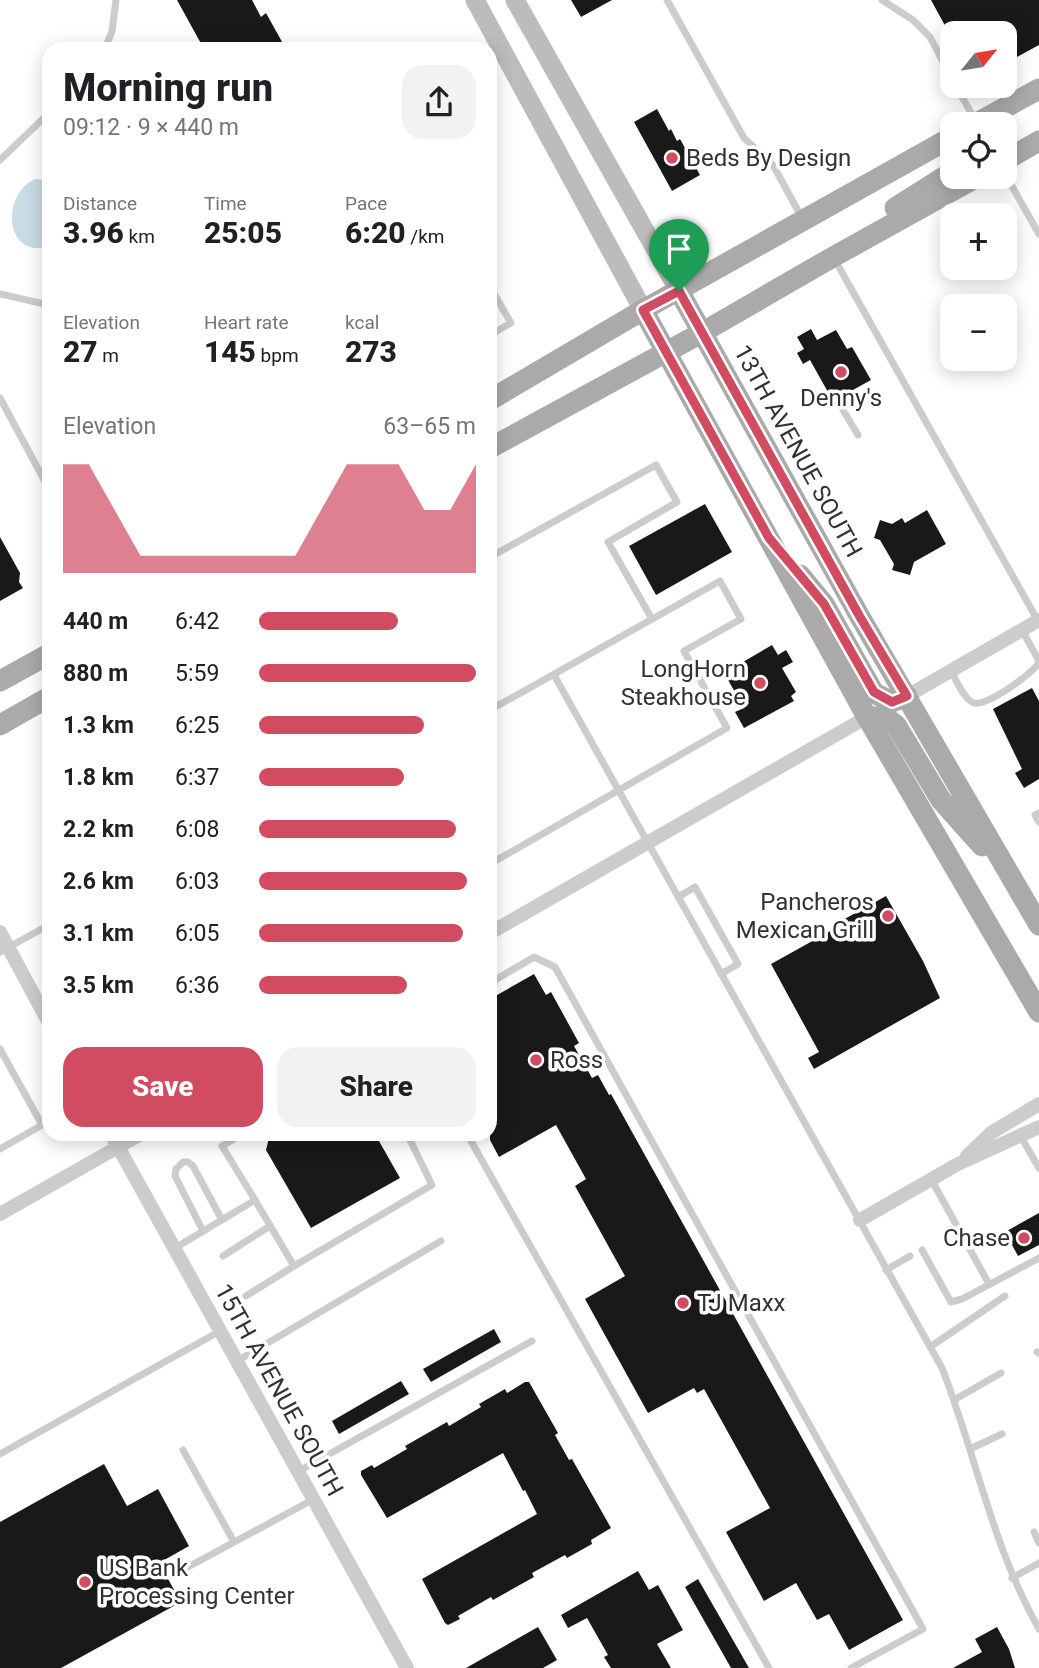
<!DOCTYPE html>
<meta charset="utf-8">
<style>
body{margin:0;font-family:Roboto,sans-serif;background:#f2f2f2;color:#202124;height:100vh;display:flex;flex-direction:column;font-size:26px;white-space:nowrap}
*{box-sizing:border-box;margin:0}
p{font-size:23px;color:#757577}
.icon{flex:none;width:38px;height:38px;fill:none;stroke:currentColor;stroke-width:2;stroke-linecap:round;stroke-linejoin:round}
.map{position:relative;flex:1;overflow:hidden}
.sheet{position:absolute;left:42px;top:42px;width:455px;height:1099px;display:flex;flex-direction:column;background:#fff;border-radius:21px;box-shadow:0 4px 18px #0003}
.sheet>*{flex:none}
.needle{width:46px;rotate:60deg}
.controls{position:absolute;left:940px;top:21px;display:grid;gap:14px}
.controls a{display:grid;place-items:center;width:77px;height:77px;border-radius:14px;background:#fff;box-shadow:0 4px 18px #0003;font-size:35px}
.pin{position:absolute;display:grid;place-items:center;width:60px;height:60px;color:#fff;margin:-72px -30px;border-radius:50% 50% 50% 0;rotate:-45deg;box-shadow:0 0 7px #0007}
.pin .icon{rotate:45deg}
.round{display:grid;place-items:center;flex:none;width:74px;height:74px;border-radius:21px;background:#f2f2f2}
.headline{display:flex;align-items:center;justify-content:space-between;height:119px;padding:0 21px}
h1{font-size:38px;font-weight:800;line-height:52px}
.stats{display:grid;grid-template-columns:repeat(3,1fr);gap:10px;height:119px;padding:7px 21px}
.stats div{display:grid;align-content:center}
.stats b{font-size:30px;font-weight:800}
.stats small{font-size:19px;font-weight:400}
.stats p{font-size:19px}
.chart{height:196px;padding:14px 21px}
.chart p{display:flex;justify-content:space-between}
.chart svg{width:100%;height:126px;margin-top:7px;fill:#d14b61;opacity:.7}
.button{display:flex;gap:14px;margin-top:auto;padding:14px 21px}
.button a{flex:1;height:80px;border-radius:21px;background:#d14b61;color:#fff;font-size:28px;font-weight:800;line-height:80px;text-align:center}
.button a+a{background:#f2f2f2;color:#202124}
ul{padding:0 21px;list-style:none;font-size:23px}
li{display:grid;grid-template-columns:112px 84px 1fr;align-items:center;height:52px}
li i{height:18px;border-radius:9px;background:#d14b61}
.map>svg:first-child{display:block}
.water{fill:#c9dce3}
.building{fill:#191919}
.lines{fill:none;stroke-linecap:round;stroke-linejoin:round}
.service{stroke:#ccc;stroke-width:7}
.minor{stroke:#ccc;stroke-width:14}
.secondary{stroke:#bcbcbc;stroke-width:19}
.primary{stroke:#aaa;stroke-width:21}
.route-casing{stroke:#fff;stroke-width:14}
.route{stroke:#d14b61;stroke-width:9}
.poi-dot{fill:#d14b61;stroke:#fff;stroke-width:2.5}
.labels{text-anchor:middle;dominant-baseline:central;stroke-width:7;stroke-linejoin:round;paint-order:stroke}
.poi-label{font-size:24px;fill:#323232;stroke:#fff;text-anchor:start}
.street-label{font-size:24px;fill:#323232;stroke:#fff}
</style>
<div class="map">
<svg width="1039" height="1668" viewBox="0 0 1039 1668">
<rect width="100%" height="100%" fill="#fff"/>
<path class="water" d="M35 179 49 180V246C5 260 0 195 35 179Z"/>
<g class="building">
<path d="M177 0H252L261 17 266 13 286 49H204Z"/>
<path d="M571 0H612L581 17Z"/>
<path d="M931 0H1039V45L1004 64V33H949Z"/>
<path d="M657 109 669 131 671 129 677 141 680 139 700 175 672 191 634 122Z"/>
<path d="M811 329 817 340 836 330 847 349 852 347 871 380 833 401 810 360 803 364 797 353 804 349 797 337Z"/>
<path d="M705 504 732 552 656 595 629 546Z"/>
<path d="M927 510 946 544 914 562 910 575 892 570 894 564 880 540 874 538 880 520 892 524 902 518 905 523Z"/>
<path d="M0 537 20 573 19 582 23 588 0 601Z"/>
<path d="M772 645 778 655 786 650 793 662 782 668 796 692 791 696 794 701 744 728 735 712 744 708 724 673Z"/>
<path d="M1032 688 1039 701V779L1024 788 1015 773 1022 769 993 709Z"/>
<path d="M886 896 923 961 940 998 814 1069 808 1058 819 1052 771 964 843 924 841 921Z"/>
<path d="M534 974 546 995 551 992 579 1043 574 1046 592 1078 598 1075 609 1095 611 1094 903 1620 849 1650 829 1614 817 1620 796 1583 764 1601 726 1532 770 1508 704 1389 697 1393 694 1388 648 1413 585 1299 625 1276 575 1186 586 1179 556 1125 499 1157 490 1140V999Z"/>
<path d="M270 1134H375L400 1178 311 1228 266 1150Z"/>
<path d="M1039 1213V1245L1018 1256 1005 1232Z"/>
<path d="M494 1329 501 1342 431 1382 423 1369Z"/>
<path d="M401 1381 409 1394 339 1434 332 1421Z"/>
<path d="M525 1382H529L558 1433 555 1435 569 1460 572 1459 611 1528 591 1540 592 1544 567 1558 565 1555 532 1573 534 1577 493 1600 491 1597 458 1616 460 1619 448 1625 445 1623 422 1579 537 1514 525 1490 523 1491 503 1453 387 1518 361 1475V1471L372 1465 374 1468 407 1449 405 1446 447 1422 449 1426 481 1407 479 1404 505 1389 507 1393Z"/>
<path d="M104 1464 127 1506 158 1489 189 1546 159 1563 181 1602 61 1668H0V1522Z"/>
<path d="M638 1571 649 1590 658 1585 683 1630 657 1644 671 1668H611L604 1657 608 1655 587 1618 568 1628 561 1615Z"/>
<path d="M698 1579 749 1668H731L685 1587Z"/>
<path d="M538 1627 557 1660 543 1668H466Z"/>
<path d="M997 1627 1009 1649 1015 1668H953L982 1652 975 1639Z"/>
</g>
<g class="lines">
<g class="service">
<path d="M667 0 744 138 773 165 802 218"/>
<path d="M882 0 913 20 930 37 952 79"/>
<path d="M105 49 112 31 116 0"/>
<path d="M956 86 975 120"/>
<path d="M0 160 49 113"/>
<path d="M1004 172 1039 234"/>
<path d="M835 260 1038 621"/>
<path d="M490 287 511 323 490 335"/>
<path d="M0 294 49 305"/>
<path d="M0 398 49 489"/>
<path d="M843 410 858 435"/>
<path d="M490 557 656 465 677 502 608 542 652 619"/>
<path d="M1022 630 1039 661"/>
<path d="M951 671C956 679 964 700 974 703 986 707 1034 673 1039 662"/>
<path d="M554 675 942 1368C976 1455 992 1546 1039 1629"/>
<path d="M490 710 720 581 741 619 684 651 727 728 490 864"/>
<path d="M1039 813 1035 815 1039 822"/>
<path d="M678 897 695 887 738 964 721 974"/>
<path d="M0 952 49 925"/>
<path d="M490 983 534 957 555 967 923 1629 851 1668"/>
<path d="M0 1049 42 1125 0 1149"/>
<path d="M467 1134 769 1668"/>
<path d="M1021 1137 1039 1168"/>
<path d="M931 1179 989 1284"/>
<path d="M203 1231 175 1176 176 1169 183 1162H188L193 1166 222 1220"/>
<path d="M175 1248 255 1200 222 1146 242 1134"/>
<path d="M922 1250 951 1302 962 1299 1039 1258"/>
<path d="M223 1256 270 1226"/>
<path d="M294 1266 432 1185 410 1140 409 1134"/>
<path d="M886 1270 910 1256"/>
<path d="M246 1296 294 1266 255 1200"/>
<path d="M930 1347 1005 1296"/>
<path d="M1037 1352 1039 1353"/>
<path d="M237 1361 441 1241"/>
<path d="M954 1400 1001 1373"/>
<path d="M970 1449 1002 1434"/>
<path d="M183 1450 234 1542"/>
<path d="M0 1454 220 1331"/>
<path d="M299 1471 532 1341"/>
<path d="M1034 1532 1039 1543"/>
<path d="M177 1573 314 1499"/>
<path d="M1012 1578 1039 1563"/>
</g>
<g class="minor">
<path d="M907 696 1039 620"/>
<path d="M0 932 49 1023"/>
<path d="M490 933 867 717"/>
<path d="M111 1134 407 1668"/>
<path d="M967 1156 991 1133 1039 1104"/>
<path d="M0 1214 141 1134"/>
<path d="M860 1220 958 1164 1039 1127"/>
</g>
<g class="secondary">
<path d="M475 0 643 310"/>
<path d="M515 0 679 291"/>
</g>
<g class="primary">
<path d="M975 124 1039 89"/>
<path d="M1004 161 1039 141"/>
<path d="M895 208 952 172"/>
<path d="M679 291 860 617 1039 925"/>
<path d="M643 310 867 717 1039 1012"/>
<path d="M490 400 643 310 952 137"/>
<path d="M490 448 703 332 833 257 977 177"/>
<path d="M800 575 824 604 874 693 892 702 907 696"/>
<path d="M0 681 49 654"/>
<path d="M867 717H885L896 725 941 800 982 846"/>
<path d="M0 725 49 697"/>
</g>
</g>
<g class="lines">
<g class="route-casing">
<path id="route" d="M679 291 860 617 907 696 892 702 874 692 824 604 769 538 643 310Z"/>
</g>
<use href="#route" class="route"/>
</g>
<g class="poi-dot">
<circle cx="672" cy="158" r="7"/>
<circle cx="841" cy="372" r="7"/>
<circle cx="760" cy="683" r="7"/>
<circle cx="888" cy="916" r="7"/>
<circle cx="536" cy="1060" r="7"/>
<circle cx="1024" cy="1238" r="7"/>
<circle cx="683" cy="1303" r="7"/>
<circle cx="85" cy="1582" r="7"/>
</g>
<g class="labels">
<g class="poi-label">
<text x="686" y="158">Beds By Design</text>
<text x="841" y="398" text-anchor="middle">Denny's</text>
<text x="746" y="669" text-anchor="end">LongHorn<tspan x="746" dy="28">Steakhouse</tspan></text>
<text x="874" y="902" text-anchor="end">Pancheros<tspan x="874" dy="28">Mexican Grill</tspan></text>
<text x="550" y="1060">Ross</text>
<text x="1010" y="1238" text-anchor="end">Chase</text>
<text x="697" y="1303">TJ Maxx</text>
<text x="99" y="1568">US Bank<tspan x="99" dy="28">Processing Center</tspan></text>
</g>
<g class="street-label">
<text transform="translate(798 451) rotate(61)">13TH AVENUE SOUTH</text>
<text transform="translate(279 1390) rotate(61)">15TH AVENUE SOUTH</text>
</g>
</g>
</svg>
<div class="controls">
<a><svg class="needle" viewBox="-14 -14 28 28"><path d="M0-13l5 13h-10z" fill="#e53935"/><path d="M0 13l5-13h-10z" fill="#757577"/></svg></a>
<a><svg class="icon" aria-label="locate" viewBox="0 0 24 24"><circle cx="12" cy="12" r="6"/><path d="M12 2v4M12 18v4M2 12h4M18 12h4"/></svg></a>
<a>+</a>
<a>−</a>
</div>
<div class="pin" style="left:679px;top:291px;background:#1e9e55"><svg class="icon" aria-label="arrive" viewBox="0 0 24 24"><path d="M6 21V4h12l-3 4 3 4H6"/></svg></div>
<section class="sheet">
<div class="headline"><div><h1>Morning run</h1><p>09:12 · 9 × 440 m</p></div><a class="round"><svg class="icon" aria-label="share" viewBox="0 0 24 24"><path d="M12 15V3M7 8l5-5 5 5M5 13v7h14v-7"/></svg></a></div>
<div class="stats">
<div><p>Distance</p><b>3.96<small> km</small></b></div>
<div><p>Time</p><b>25:05</b></div>
<div><p>Pace</p><b>6:20<small> /km</small></b></div>
</div>
<div class="stats">
<div><p>Elevation</p><b>27<small> m</small></b></div>
<div><p>Heart rate</p><b>145<small> bpm</small></b></div>
<div><p>kcal</p><b>273</b></div>
</div>
<div class="chart"><p><span>Elevation</span>63–65 m</p>
<svg viewBox="0 0 160 44" preserveAspectRatio="none"><path d="M0 44V6L10 6L20 22L30 38L40 38L50 38L60 38L70 38L80 38L90 38L100 22L110 6L120 6L130 6L140 22L150 22L160 6V44z"/></svg>
</div>
<ul>
<li><b>440 m</b>6:42<i style="width:64%"></i></li>
<li><b>880 m</b>5:59<i style="width:100%"></i></li>
<li><b>1.3 km</b>6:25<i style="width:76%"></i></li>
<li><b>1.8 km</b>6:37<i style="width:67%"></i></li>
<li><b>2.2 km</b>6:08<i style="width:91%"></i></li>
<li><b>2.6 km</b>6:03<i style="width:96%"></i></li>
<li><b>3.1 km</b>6:05<i style="width:94%"></i></li>
<li><b>3.5 km</b>6:36<i style="width:68%"></i></li>
</ul>
<div class="button"><a>Save</a><a>Share</a></div>
</section>
</div>
